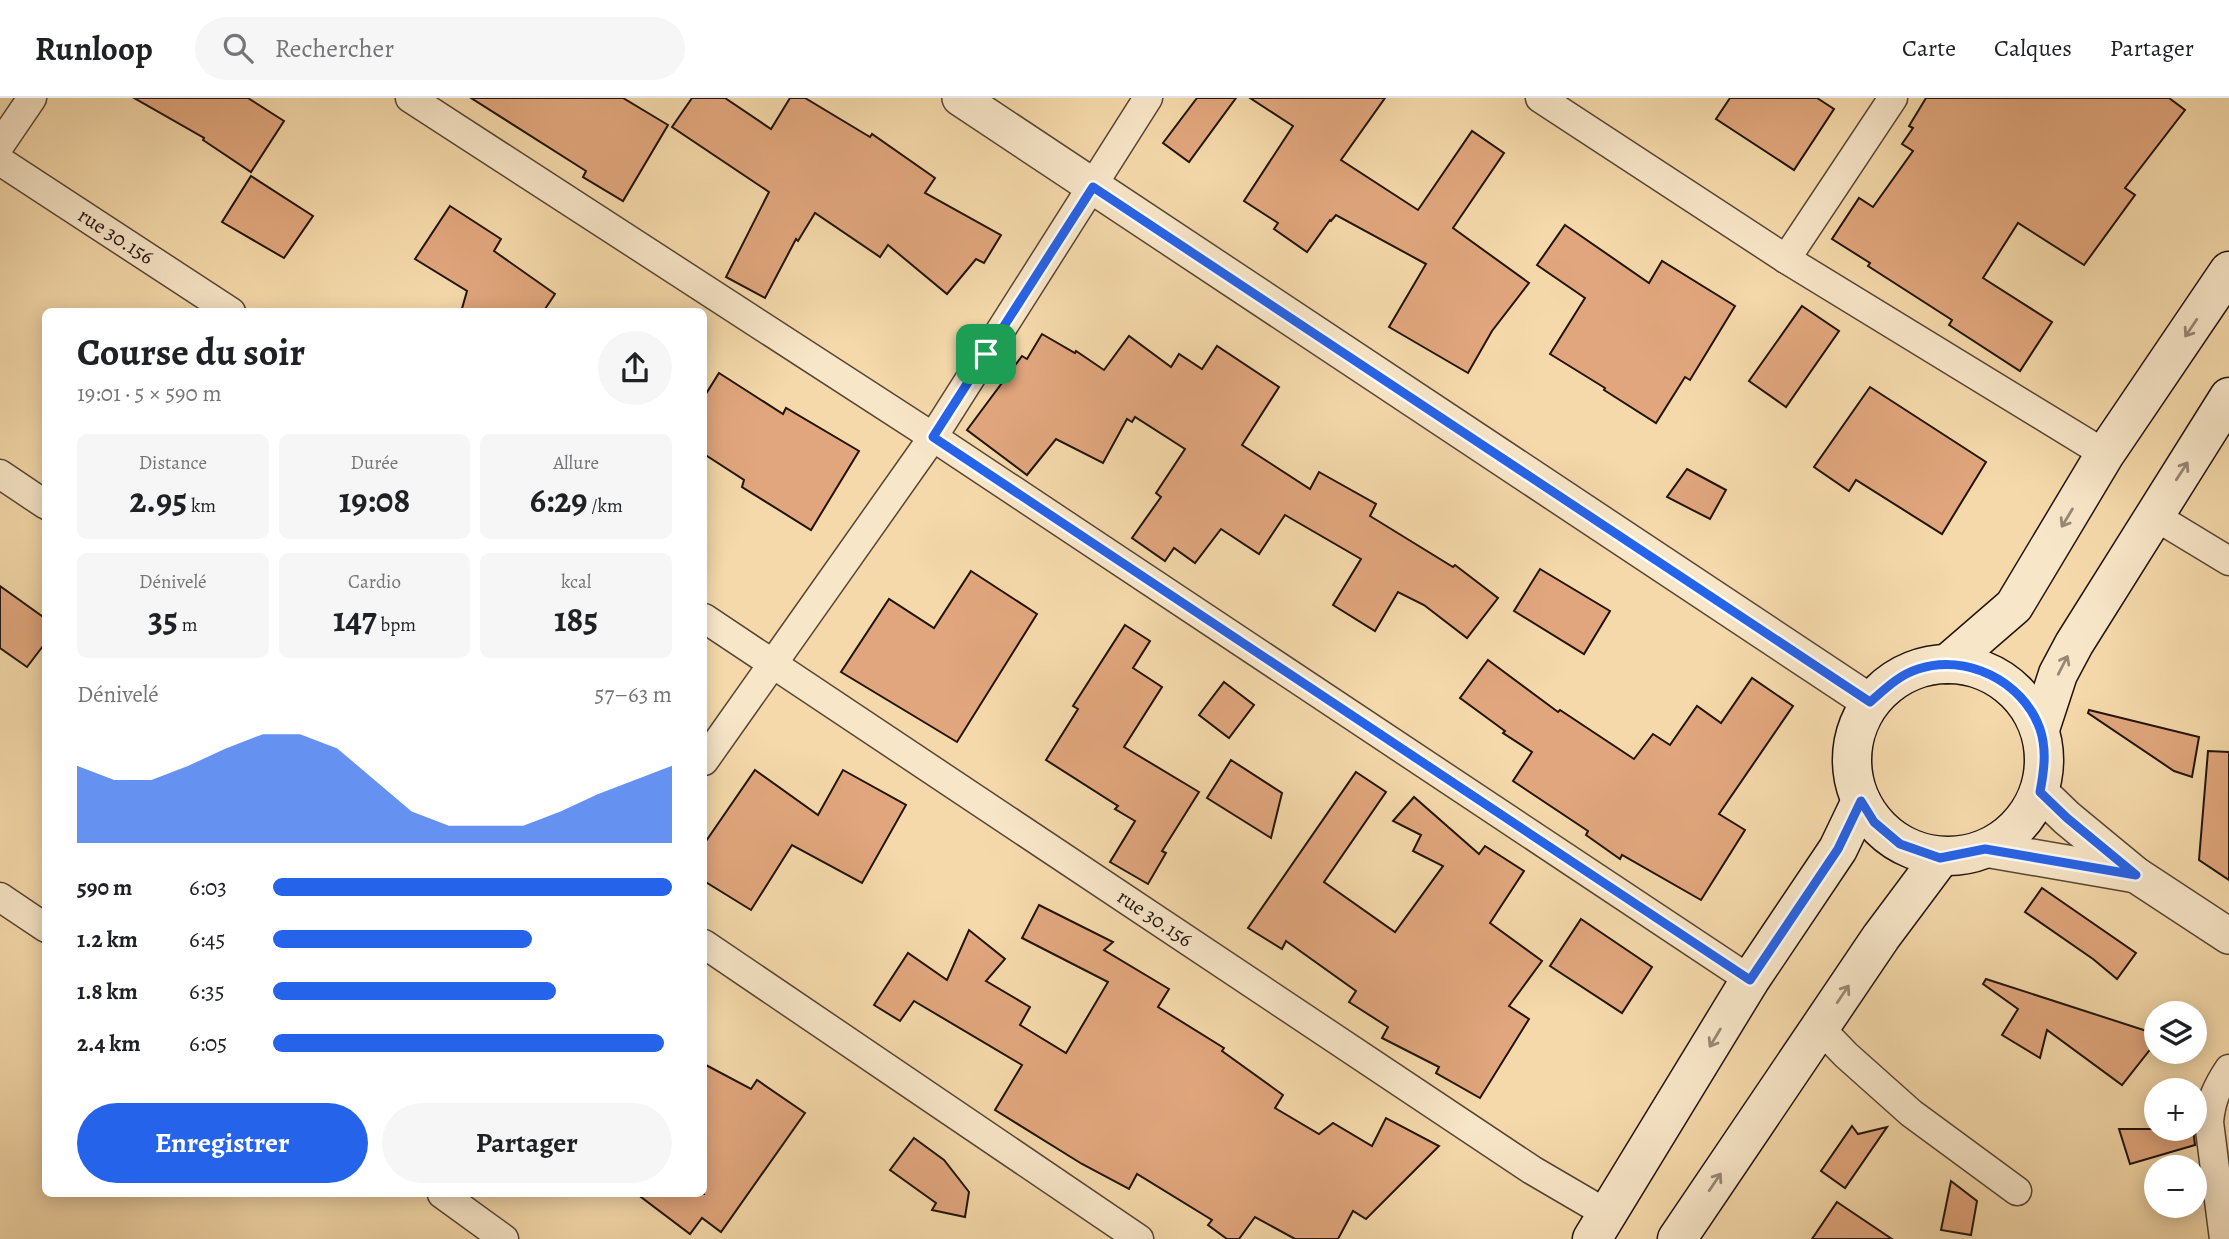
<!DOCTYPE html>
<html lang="fr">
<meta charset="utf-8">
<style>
body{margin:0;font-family:Alegreya,serif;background:#f6f6f6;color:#202124;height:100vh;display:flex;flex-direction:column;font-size:26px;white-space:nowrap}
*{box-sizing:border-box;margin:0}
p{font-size:23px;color:#757577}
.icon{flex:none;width:38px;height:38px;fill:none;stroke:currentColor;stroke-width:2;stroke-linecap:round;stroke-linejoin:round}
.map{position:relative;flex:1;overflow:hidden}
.side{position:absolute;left:42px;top:210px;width:665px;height:889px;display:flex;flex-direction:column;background:#fff;border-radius:10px;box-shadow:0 4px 18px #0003}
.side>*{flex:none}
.fabs{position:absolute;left:2144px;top:903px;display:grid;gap:14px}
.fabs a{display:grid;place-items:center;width:63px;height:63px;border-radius:50%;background:#fff;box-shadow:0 4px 18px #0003;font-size:35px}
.pin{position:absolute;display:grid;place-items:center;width:60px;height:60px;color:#fff;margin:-30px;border-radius:14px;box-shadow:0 4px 10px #0006}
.round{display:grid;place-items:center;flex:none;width:74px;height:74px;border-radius:37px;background:#f6f6f6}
.overview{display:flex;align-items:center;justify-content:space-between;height:119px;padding:0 35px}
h1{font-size:38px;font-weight:600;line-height:52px}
.figures{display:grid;grid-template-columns:repeat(3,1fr);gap:10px;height:119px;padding:7px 35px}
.figures div{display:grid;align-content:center;border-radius:10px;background:#f6f6f6;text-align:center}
.figures b{font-size:35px;font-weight:600}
.figures small{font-size:19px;font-weight:400}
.figures p{font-size:19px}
.chart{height:196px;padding:14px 35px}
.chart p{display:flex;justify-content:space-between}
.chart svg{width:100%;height:126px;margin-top:7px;fill:#2563eb;opacity:.7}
.primary-button{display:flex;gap:14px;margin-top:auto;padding:14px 35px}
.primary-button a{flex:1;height:80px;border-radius:42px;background:#2563eb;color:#fff;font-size:28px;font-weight:600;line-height:80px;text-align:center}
.primary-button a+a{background:#f6f6f6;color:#202124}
ul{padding:0 35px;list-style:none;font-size:23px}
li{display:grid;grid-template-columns:112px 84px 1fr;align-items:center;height:52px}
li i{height:18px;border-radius:9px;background:#2563eb}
header{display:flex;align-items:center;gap:42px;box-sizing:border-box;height:98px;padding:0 35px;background:#fff;border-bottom:2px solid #e0e0e0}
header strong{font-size:33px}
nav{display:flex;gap:38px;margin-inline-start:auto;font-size:24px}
.search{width:490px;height:63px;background:#f6f6f6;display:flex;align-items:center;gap:18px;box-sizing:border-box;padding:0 24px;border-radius:38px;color:#757577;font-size:26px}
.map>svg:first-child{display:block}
.building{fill:#e1a67d;stroke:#21140e;stroke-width:2}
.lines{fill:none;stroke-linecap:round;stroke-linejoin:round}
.minor-casing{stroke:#564535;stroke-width:31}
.tertiary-casing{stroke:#564535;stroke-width:38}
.secondary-casing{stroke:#21140e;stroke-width:41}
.minor{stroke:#f8e6c8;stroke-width:28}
.tertiary{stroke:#f8e6c8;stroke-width:35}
.secondary{stroke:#f8e6c8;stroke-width:38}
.oneway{stroke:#978874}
.route-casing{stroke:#fff;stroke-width:14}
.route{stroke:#2563eb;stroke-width:9}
.labels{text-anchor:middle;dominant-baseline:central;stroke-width:5;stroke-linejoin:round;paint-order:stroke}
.street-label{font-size:21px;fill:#21140e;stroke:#f8e6c8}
</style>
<header>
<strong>Runloop</strong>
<div class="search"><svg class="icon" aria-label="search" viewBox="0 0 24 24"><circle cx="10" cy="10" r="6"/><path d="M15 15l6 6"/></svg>Rechercher</div>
<nav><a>Carte</a><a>Calques</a><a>Partager</a></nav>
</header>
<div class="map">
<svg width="2229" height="1141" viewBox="0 0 2229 1141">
<rect width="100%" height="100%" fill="#f5d9aa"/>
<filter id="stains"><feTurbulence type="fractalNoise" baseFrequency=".00286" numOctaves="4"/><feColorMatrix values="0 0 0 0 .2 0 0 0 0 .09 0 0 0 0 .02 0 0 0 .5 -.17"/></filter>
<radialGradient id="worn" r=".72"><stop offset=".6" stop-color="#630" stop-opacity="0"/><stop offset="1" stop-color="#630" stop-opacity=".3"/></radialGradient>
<g class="building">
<path d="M134 0H248L284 23 251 74 203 42 204 40Z"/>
<path d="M471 0H623L668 27 623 103 583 79 586 73Z"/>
<path d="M692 0H725L771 31 790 0H805L870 39 872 36 935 80 925 95 1001 137 984 165 976 161 947 196 888 147 880 159 815 115 798 143 796 141 765 200 726 179 769 94 672 29Z"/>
<path d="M1197 0H1236L1189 64 1163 45Z"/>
<path d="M1250 0H1385L1341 62 1418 112 1472 33 1504 55 1453 130 1529 185 1492 233 1468 275 1389 229 1426 166 1336 117 1331 123 1330 122 1307 154 1274 131 1278 125 1244 103 1293 28Z"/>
<path d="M1730 0H1817L1834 11 1794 72 1716 21Z"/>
<path d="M1926 0H2169L2185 12 2125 90 2135 97 2084 167 2018 125 1983 180 2052 224 2020 273 1949 227 1952 222 1868 168 1870 165 1832 141 1859 100 1873 109 1913 53 1902 46 1913 30 1909 28Z"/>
<path d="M251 78 313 118 284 160 222 124Z"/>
<path d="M450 108 501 141 494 153 555 196 543 214H461L467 193 415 161Z"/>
<path d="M1565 127 1649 185 1662 163 1735 208 1690 282 1685 279 1656 325 1604 292 1605 290 1550 256 1585 200 1537 167Z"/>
<path d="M1802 208 1839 233 1786 309 1749 283Z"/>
<path d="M1042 236 1075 255 1076 253 1104 272 1129 238 1171 269 1179 256 1202 271 1217 248 1279 289 1242 347 1310 391 1319 374 1376 406 1370 418 1453 469 1455 467 1498 500 1467 540 1424 507 1398 494 1375 533 1333 507 1361 461 1285 417 1259 456 1221 431 1195 465 1174 450 1165 463 1132 440 1161 399 1156 395 1185 351 1135 319 1132 324 1127 321 1103 365 1056 341 1027 377 967 332 1022 258 1027 261Z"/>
<path d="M719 275 783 316 786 310 859 353 811 432 742 389 744 382 704 356V299Z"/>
<path d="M1870 289 1986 364 1942 436 1856 382 1849 393 1814 369Z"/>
<path d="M1687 371 1726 392 1710 421 1667 399Z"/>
<path d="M1540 471 1610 513 1584 556 1514 513Z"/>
<path d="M971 473 1037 516 957 644 841 574 889 501 934 530Z"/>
<path d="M0 488 46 521V544L27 569 0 550Z"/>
<path d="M1125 527 1150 543 1133 570 1162 589 1124 649 1199 694 1162 753 1166 755 1148 786 1110 764 1135 723 1115 711 1118 708 1046 662 1078 611 1073 608Z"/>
<path d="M1488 562 1558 614 1560 612 1634 661 1653 636 1670 647 1697 608 1721 625 1752 580 1793 608 1719 716 1745 732 1701 802 1622 757 1620 761 1586 737 1588 733 1513 683 1532 654 1503 635 1505 633 1460 600Z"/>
<path d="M1224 584 1254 607 1229 640 1199 617Z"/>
<path d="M2089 612 2199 639 2192 679 2174 673 2088 615Z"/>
<path d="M2208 653 2229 654V782L2199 762Z"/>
<path d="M1231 662 1282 695 1271 740 1207 700Z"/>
<path d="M755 672 818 717 843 672 906 707 862 785 792 747 751 812 704 783V746Z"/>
<path d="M1356 674 1386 694 1324 784 1395 834 1443 768 1413 753 1421 737 1393 723 1414 699 1479 756 1485 748 1524 773 1490 825 1542 863 1509 908 1529 921 1480 1000 1436 975 1439 969 1382 940 1388 929 1349 904 1356 893 1286 843 1282 851 1248 830Z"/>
<path d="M2042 790 2136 855 2117 881 2093 861 2025 814Z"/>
<path d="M1039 807 1113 844 1104 852 1169 891 1158 909 1224 950 1222 953 1283 997 1275 1010 1319 1036 1333 1025 1372 1048 1386 1020 1439 1048 1366 1121 1353 1113 1338 1141H1295L1255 1119 1239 1141H1227L1208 1127 1212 1122 1137 1076 1129 1091 1082 1066 995 1012 1022 967 914 903 900 923 874 907 908 855 947 882 969 832 1005 861 986 883 1030 909 1020 927 1066 955 1108 884 1022 840Z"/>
<path d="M1581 821 1652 869 1622 915 1550 868Z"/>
<path d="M1986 881 2156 936V944L2122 987 2047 932 2040 960 2002 937 2018 911 1983 886Z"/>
<path d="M704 966 751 991 757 982 805 1015 721 1134 702 1120 690 1136 637 1096H704Z"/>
<path d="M1852 1028 1858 1036 1887 1029 1845 1090 1821 1073Z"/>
<path d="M2119 1031H2193L2195 1047 2130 1066Z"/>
<path d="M914 1040 944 1062 969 1094 965 1119 932 1112 936 1105 890 1072Z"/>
<path d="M1951 1083 1977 1103 1971 1137 1941 1132Z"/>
<path d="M1837 1104 1892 1141H1812Z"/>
</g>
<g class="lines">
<g class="minor-casing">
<g id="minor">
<path d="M410 0 933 339 1750 882"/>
<path d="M1540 0 1786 161 2105 356"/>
<path d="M0 47 32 0"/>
<path d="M0 63 231 214"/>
<path d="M1786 161 1893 0"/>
<path d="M0 376 46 407"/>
<path d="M2153 417 2229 463"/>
<path d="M704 520 1532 1072 1609 1117"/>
<path d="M704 663 933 339 1148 0"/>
<path d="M0 799 46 830"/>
<path d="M704 846 1139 1141"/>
<path d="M1820 930 1846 957 1911 1015 2017 1093"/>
<path d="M442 1096 504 1141"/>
<path d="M2224 1141 2209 1024C2211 1002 2217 989 2229 971"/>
</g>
</g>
<g class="tertiary-casing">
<g id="tertiary">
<path d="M960 0 1870 604"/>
<path d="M2040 694 2067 720 2136 777 2229 838"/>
<path d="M1985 751 2136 777"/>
</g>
</g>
<g class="secondary-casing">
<g id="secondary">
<circle cx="1948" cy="662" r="96"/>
<path d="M1947 566 2014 508 2105 356 2229 173"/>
<path d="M2040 631 2058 576 2074 546 2229 299"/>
<path d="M1592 1141 1750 882 1838 751 1861 703"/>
<path d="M1677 1141 1881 839 1940 760"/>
</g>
</g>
<use href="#minor" class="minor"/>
<use href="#tertiary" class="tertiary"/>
<use href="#secondary" class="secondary"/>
</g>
<defs><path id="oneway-shaft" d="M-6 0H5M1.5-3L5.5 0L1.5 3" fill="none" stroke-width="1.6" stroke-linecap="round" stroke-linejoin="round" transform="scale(1.75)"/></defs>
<g class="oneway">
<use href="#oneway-shaft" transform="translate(2191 230) rotate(124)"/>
<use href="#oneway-shaft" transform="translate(2182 373) rotate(-57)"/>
<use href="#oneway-shaft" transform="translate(2067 420) rotate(121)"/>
<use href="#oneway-shaft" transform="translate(2063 567) rotate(-63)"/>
<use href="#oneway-shaft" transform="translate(1843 896) rotate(-56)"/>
<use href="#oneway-shaft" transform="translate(1715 940) rotate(121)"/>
<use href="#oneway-shaft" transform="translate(1715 1084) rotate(-56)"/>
</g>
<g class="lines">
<g class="route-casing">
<path id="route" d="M1093 89 1870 604C1885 591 1899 577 1918 571 1966 555 2023 583 2040 631 2047 652 2044 673 2040 694L2067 720 2136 777 1985 751 1940 760 1900 746 1874 724 1861 703 1838 751 1750 882 933 339Z"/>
</g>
<use href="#route" class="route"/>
</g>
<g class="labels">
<g class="street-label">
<text transform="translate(116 138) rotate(33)">rue 30.156</text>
<text transform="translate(1155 820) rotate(34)">rue 30.156</text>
</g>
</g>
<rect width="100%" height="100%" filter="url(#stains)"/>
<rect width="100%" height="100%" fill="url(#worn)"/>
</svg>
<div class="fabs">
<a><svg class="icon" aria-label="layers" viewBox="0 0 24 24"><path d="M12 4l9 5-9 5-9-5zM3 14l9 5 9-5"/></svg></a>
<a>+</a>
<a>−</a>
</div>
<div class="pin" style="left:986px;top:256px;background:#1e9e55"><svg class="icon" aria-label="arrive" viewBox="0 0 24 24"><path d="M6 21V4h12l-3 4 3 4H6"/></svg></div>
<section class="side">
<div class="overview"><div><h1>Course du soir</h1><p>19:01 · 5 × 590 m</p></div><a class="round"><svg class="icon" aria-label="share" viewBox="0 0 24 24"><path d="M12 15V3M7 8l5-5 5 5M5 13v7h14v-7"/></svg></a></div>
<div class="figures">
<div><p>Distance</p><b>2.95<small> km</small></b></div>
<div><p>Durée</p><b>19:08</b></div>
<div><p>Allure</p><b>6:29<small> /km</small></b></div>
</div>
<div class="figures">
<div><p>Dénivelé</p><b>35<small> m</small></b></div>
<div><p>Cardio</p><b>147<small> bpm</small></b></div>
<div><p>kcal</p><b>185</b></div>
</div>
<div class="chart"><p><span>Dénivelé</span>57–63 m</p>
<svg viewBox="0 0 160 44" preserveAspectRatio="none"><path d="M0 44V17L10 22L20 22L30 17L40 11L50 6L60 6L70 11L80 22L90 33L100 38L110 38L120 38L130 33L140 27L150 22L160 17V44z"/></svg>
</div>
<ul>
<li><b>590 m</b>6:03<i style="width:100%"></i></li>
<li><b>1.2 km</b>6:45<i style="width:65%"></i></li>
<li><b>1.8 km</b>6:35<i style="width:71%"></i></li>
<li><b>2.4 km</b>6:05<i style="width:98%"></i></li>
</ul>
<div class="primary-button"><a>Enregistrer</a><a>Partager</a></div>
</section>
</div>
